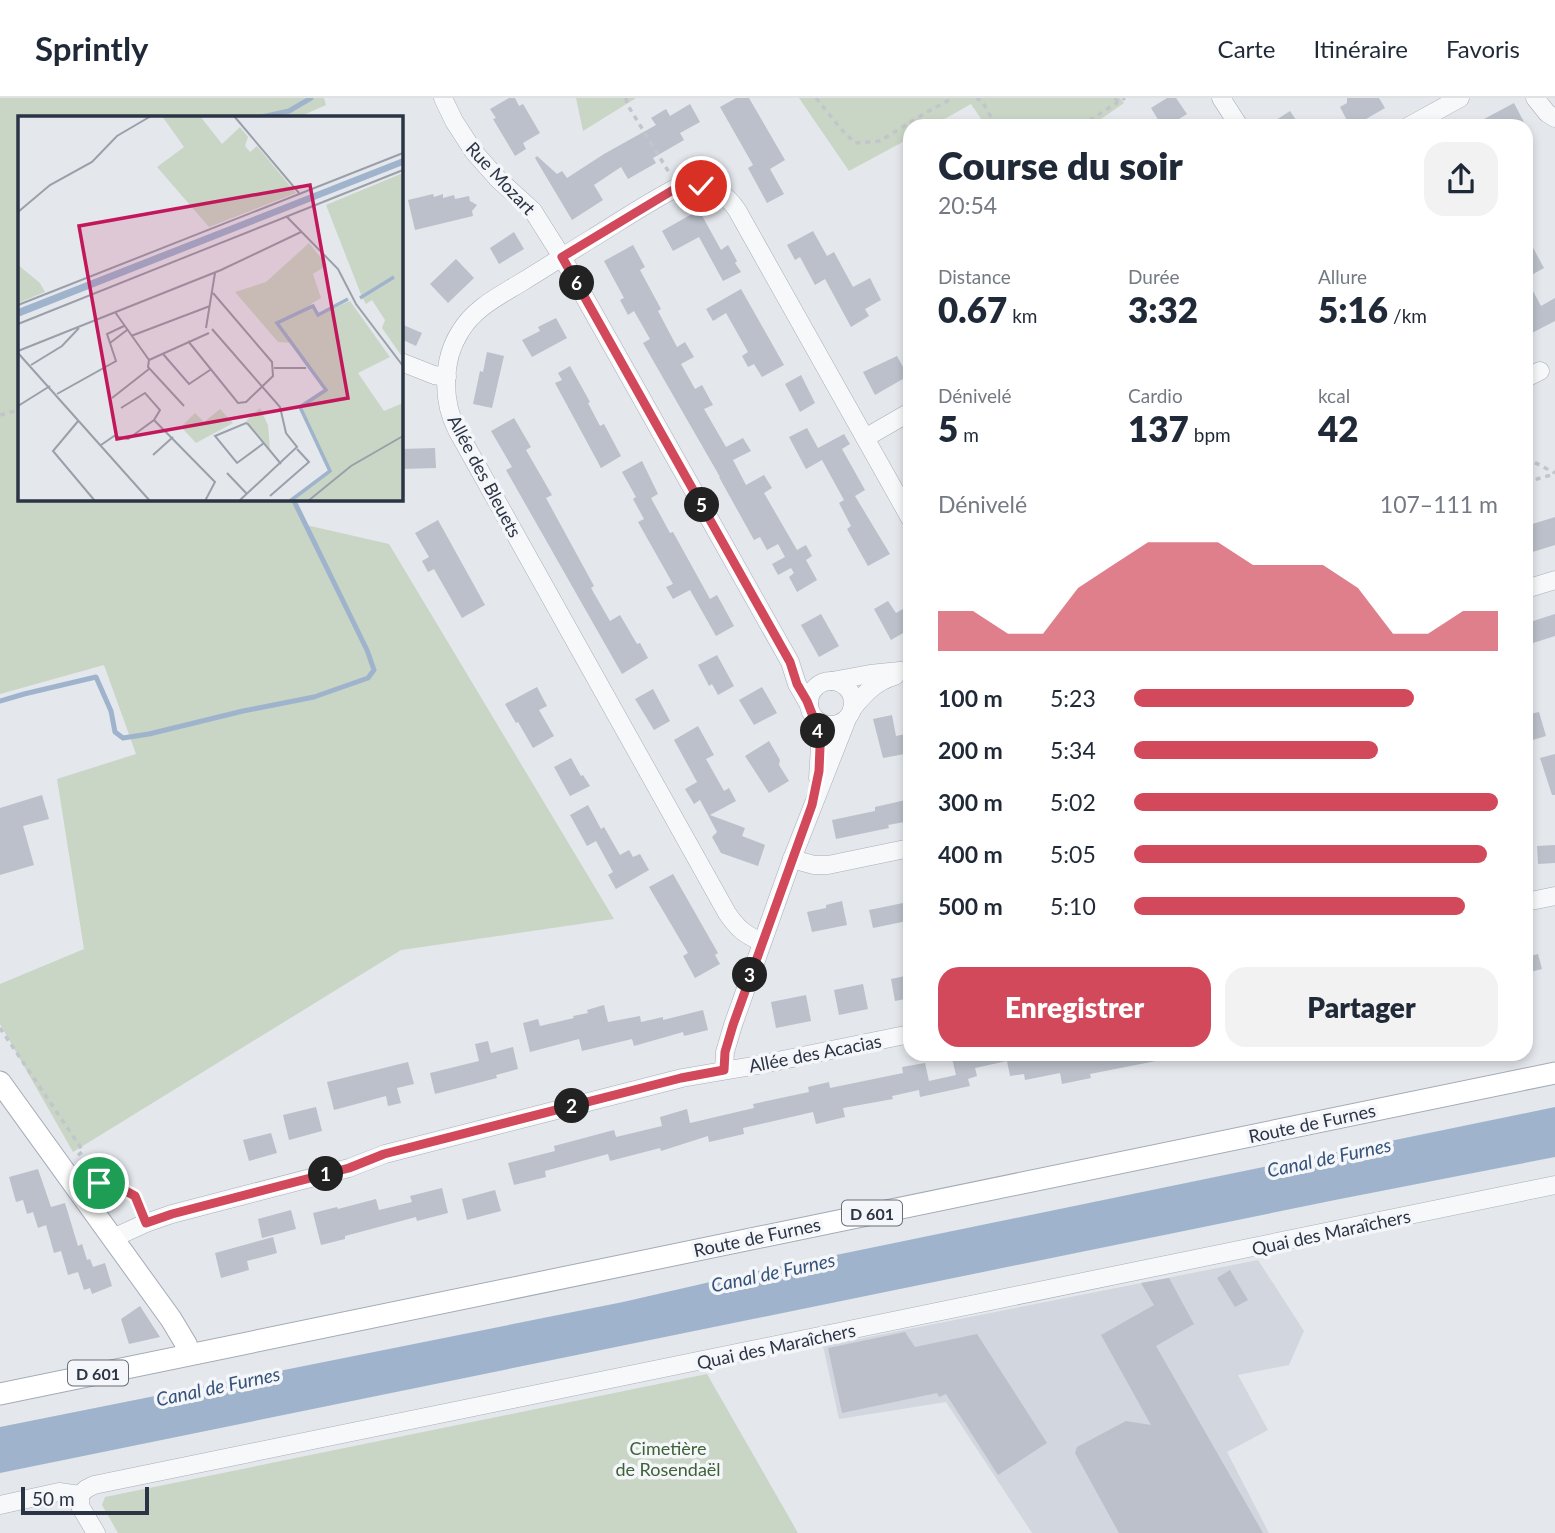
<!DOCTYPE html>
<html lang="fr">
<meta charset="utf-8">
<style>
body{margin:0;font-family:Lato,sans-serif;background:#f2f2f3;color:#1f2937;height:100vh;display:flex;flex-direction:column;font-size:26px;white-space:nowrap}
*{box-sizing:border-box;margin:0}
p{font-size:23px;color:#747a83}
.icon{flex:none;width:38px;height:38px;fill:none;stroke:currentColor;stroke-width:2;stroke-linecap:round;stroke-linejoin:round}
.map{position:relative;flex:1;overflow:hidden}
.details{position:absolute;left:903px;top:21px;width:630px;height:942px;display:flex;flex-direction:column;background:#fff;border-radius:21px;box-shadow:0 4px 10px #0003}
.details>*{flex:none}
.scale{position:absolute;left:21px;bottom:18px;width:128px;box-sizing:border-box;padding-left:7px;border:4px solid #2b3445;border-top:0;font-size:19px;line-height:24px;white-space:nowrap;color:#2b3445;-webkit-text-stroke:5px #f4f6f9;paint-order:stroke}
.pin{position:absolute;display:grid;place-items:center;width:60px;height:60px;color:#fff;margin:-30px;border:4px solid #fff;border-radius:50%;box-shadow:0 2px 7px #0007}
.km{position:absolute;width:35px;height:35px;margin:-18px;border-radius:50%;background:#222;color:#fff;font-size:19px;line-height:35px;text-align:center}
.round{display:grid;place-items:center;flex:none;width:74px;height:74px;border-radius:21px;background:#f2f2f3}
.overview{display:flex;align-items:center;justify-content:space-between;height:119px;padding:0 35px}
h1{font-size:38px;font-weight:800;line-height:52px}
.stats{display:grid;grid-template-columns:repeat(3,1fr);gap:10px;height:119px;padding:7px 35px}
.stats div{display:grid;align-content:center}
.stats b{font-size:35px;font-weight:800}
.stats small{font-size:19px;font-weight:400}
.stats p{font-size:19px}
.chart{height:196px;padding:14px 35px}
.chart p{display:flex;justify-content:space-between}
.chart svg{width:100%;height:126px;margin-top:7px;fill:#d1495b;opacity:.7}
.button{display:flex;gap:14px;margin-top:auto;padding:14px 35px}
.button a{flex:1;height:80px;border-radius:21px;background:#d1495b;color:#fff;font-size:28px;font-weight:800;line-height:80px;text-align:center}
.button a+a{background:#f2f2f3;color:#1f2937}
ul{padding:0 35px;list-style:none;font-size:23px}
li{display:grid;grid-template-columns:112px 84px 1fr;align-items:center;height:52px}
li i{height:18px;border-radius:9px;background:#d1495b}
header{display:flex;align-items:center;gap:42px;box-sizing:border-box;height:98px;padding:0 35px;background:#fff;border-bottom:2px solid #e0e1e3}
header strong{font-size:33px}
nav{display:flex;gap:38px;margin-inline-start:auto;font-size:24px}
.map>svg:first-child{display:block}
</style>
<header>
<strong>Sprintly</strong>
<nav><a>Carte</a><a>Itinéraire</a><a>Favoris</a></nav>
</header>
<div class="map">
<svg width="1555" height="1435" viewBox="0 0 1555 1435">
<rect width="100%" height="100%" fill="#e4e7ec"/>
<!-- built -->
<polygon fill="#d2d6de" points="1258,1162 1304,1233 1289,1267 1238,1277 1268,1332 1227,1354 1269,1435 1032,1435 946,1304 839,1321 823,1248"/>
<!-- green -->
<g fill="#c9d6c5">
<polygon points="0,0 324,0 326,7 299,19 19,19 19,401 293,401 306,427 389,446 614,821 401,852 73,1054 0,926 0,886 84,851 57,681 136,656 104,567 0,596"/>
<polygon points="576,0 636,0 583,33"/>
<polygon points="799,0 1120,0 1124,5 1091,28 986,28 971,6 932,28 910,28 910,40 849,73"/>
<polygon points="707,1276 798,1435 118,1435 102,1407 105,1399"/>
</g>
<!-- water -->
<polygon fill="#9fb4cc" points="1555,1009 1555,1059 1335,1102 0,1375 0,1329 623,1204 758,1173"/>
<g fill="none" stroke-linecap="round" stroke-linejoin="round">
<!-- stream -->
<g stroke="#9fb4cc" stroke-width="5">
<polyline points="262,19 289,13 311,0"/>
<polyline points="0,603 24,596 96,579 111,613 115,634 123,640 149,636 243,613 314,599 368,580 374,572 367,552 293,401"/>
</g>
</g>
<!-- building -->
<g fill="#bbc0ca">
<polygon points="509,0 515,0 519,8 523,6 540,35 523,45 526,51 515,58 493,21 496,20 490,11"/>
<polygon points="736,0 749,0 785,62 770,71 784,96 767,105 748,70 753,67 720,9"/>
<polygon points="1167,0 1176,0 1187,16 1168,28 1162,28 1151,10"/>
<polygon points="1347,0 1379,0 1385,10 1354,28 1350,28 1340,9 1347,5"/>
<polygon points="1514,5 1526,28 1471,28"/>
<polygon points="690,6 700,24 680,35 684,42 653,60 656,65 628,81 621,69 594,87 603,102 572,122 535,60 537,58 557,76 562,73 567,80 604,56 656,27 651,20 666,11 670,18"/>
<polygon points="1290,13 1300,28 1267,28"/>
<polygon points="433,96 434,99 443,96 443,100 454,97 455,101 469,98 470,103 477,107 472,113 473,118 415,132 408,102"/>
<polygon points="699,112 721,152 728,147 737,163 735,165 741,174 723,183 699,139 673,153 662,133"/>
<polygon points="813,133 827,158 834,154 853,189 870,180 881,202 865,211 869,218 851,229 825,181 815,187 800,159 795,162 787,147"/>
<polygon points="514,134 524,151 499,166 490,150"/>
<polygon points="1526,137 1544,170 1526,180 1541,208 1555,200 1555,223 1526,238"/>
<polygon points="633,147 645,169 640,172 661,211 658,213 677,249 685,244 694,259 681,266 695,291 702,287 713,307 704,311 726,349 743,340 751,353 733,362 746,387 764,377 772,390 764,395 797,452 806,447 812,458 806,462 817,482 797,494 789,479 794,475 791,470 778,477 772,466 785,459 778,446 767,452 760,439 754,442 719,379 720,379 643,245 650,241 634,213 628,217 620,202 624,200 604,163"/>
<polygon points="456,161 474,180 448,205 430,186"/>
<polygon points="741,191 784,267 762,279 754,266 748,269 742,258 748,254 726,215 713,223 706,211"/>
<polygon points="556,220 567,240 532,259 522,242 540,233 538,229"/>
<polygon points="401,226 422,235 416,248 401,241"/>
<polygon points="487,254 504,258 492,310 473,306 480,273 483,274"/>
<polygon points="897,258 908,278 875,297 863,274"/>
<polygon points="570,268 590,304 588,305 600,328 604,326 621,358 601,370 555,285 562,282 558,275"/>
<polygon points="801,277 815,305 800,314 785,286"/>
<polygon points="514,320 531,349 526,352 552,397 546,400 594,488 591,490 610,523 620,517 637,546 640,545 648,560 622,576 506,372 512,369 491,333"/>
<polygon points="807,330 818,350 844,336 850,346 842,351 865,392 855,398 890,456 868,468 847,431 851,428 839,405 844,402 822,362 806,371 789,339"/>
<polygon points="435,350 436,370 401,371 401,351"/>
<polygon points="642,363 658,396 651,400 670,435 673,434 710,501 717,497 734,528 716,538 690,492 673,501 666,489 673,486 638,424 644,421 633,401 636,399 622,374"/>
<polygon points="1555,419 1555,447 1526,456 1526,428"/>
<polygon points="438,422 485,507 462,520 434,471 428,474 422,463 429,459 415,435"/>
<polygon points="888,503 896,515 910,507 910,531 891,542 874,511"/>
<polygon points="821,516 839,548 819,559 801,527"/>
<polygon points="1555,516 1555,538 1533,545 1527,525"/>
<polygon points="717,557 734,588 718,597 712,586 709,588 698,567"/>
<polygon points="537,589 547,608 539,612 554,638 533,650 518,624 516,625 505,606"/>
<polygon points="762,589 777,615 754,627 739,602"/>
<polygon points="653,591 670,623 654,632 635,601"/>
<polygon points="1539,614 1546,638 1526,644 1526,617"/>
<polygon points="892,617 896,638 910,635 910,655 883,660 873,621"/>
<polygon points="698,628 714,657 706,661 724,693 729,690 736,703 710,717 745,730 742,738 765,747 758,768 721,755 712,739 717,734 700,702 694,706 685,691 697,684 674,642"/>
<polygon points="769,643 780,662 779,667 789,683 769,695 745,658"/>
<polygon points="1555,656 1555,697 1552,697 1540,660"/>
<polygon points="571,660 581,678 583,677 590,688 570,698 554,669"/>
<polygon points="42,697 49,721 23,728 34,767 0,777 0,710"/>
<polygon points="910,701 910,723 888,727 889,730 836,741 832,722 875,713 875,709"/>
<polygon points="588,707 601,731 604,729 620,757 629,752 633,759 640,756 649,772 616,791 608,777 613,774 596,743 587,748 570,717"/>
<polygon points="1555,747 1555,765 1538,766 1537,748"/>
<polygon points="673,776 718,855 715,857 720,866 695,880 683,858 688,855 649,789"/>
<polygon points="842,803 847,827 812,834 807,814 826,810 826,807"/>
<polygon points="903,805 907,823 873,830 869,812"/>
<polygon points="1538,856 1542,871 1526,875 1526,859"/>
<polygon points="910,877 910,900 895,903 891,881"/>
<polygon points="863,886 868,911 839,917 834,892"/>
<polygon points="806,897 811,923 776,930 771,904"/>
<polygon points="604,907 608,924 640,918 641,924 663,919 663,922 703,912 708,932 684,938 683,934 634,948 632,941 582,953 579,941 530,954 523,925 538,921 540,928 574,920 573,918 588,915 587,912"/>
<polygon points="488,943 491,955 513,949 518,971 496,977 497,980 435,996 430,975 479,963 475,946"/>
<polygon points="951,956 1161,956 1161,962 1090,976 1091,980 1062,986 1060,975 1025,982 1024,976 1010,978 1007,963 975,970 977,978 968,981 970,988 920,999 919,992 892,998 893,1001 843,1010 845,1019 816,1026 813,1014 743,1030 744,1036 709,1044 708,1038 661,1053 660,1050 610,1063 608,1056 545,1073 546,1079 514,1087 508,1065 555,1053 554,1048 614,1032 616,1039 662,1028 660,1019 687,1011 690,1025 754,1010 753,1006 809,994 808,989 829,984 830,990 903,975 902,969 925,965 929,983 956,977"/>
<polygon points="408,964 414,986 397,990 401,1005 388,1008 386,998 334,1012 327,984"/>
<polygon points="316,1009 322,1033 289,1042 283,1017"/>
<polygon points="271,1035 277,1055 249,1063 243,1042"/>
<polygon points="38,1071 51,1109 65,1105 78,1148 82,1146 87,1162 90,1161 93,1169 105,1165 112,1188 92,1196 90,1190 84,1192 78,1174 68,1177 61,1153 54,1155 46,1127 38,1130 33,1114 27,1116 23,1102 16,1104 9,1079"/>
<polygon points="442,1090 448,1115 417,1123 416,1119 345,1138 345,1141 321,1147 313,1115 337,1109 338,1111 376,1101 379,1112 412,1104 410,1098"/>
<polygon points="495,1092 501,1113 467,1122 462,1101"/>
<polygon points="291,1112 296,1131 262,1140 258,1121"/>
<polygon points="273,1139 277,1155 247,1163 249,1172 221,1180 215,1155"/>
<polygon points="1230,1172 1248,1202 1235,1209 1217,1180"/>
<polygon points="1169,1180 1194,1226 1156,1248 1263,1435 1119,1435 1075,1355 1077,1349 1126,1323 1151,1327 1101,1237 1154,1207 1141,1185"/>
<polygon points="140,1208 160,1239 129,1246 121,1221"/>
<polygon points="905,1234 915,1249 977,1236 1047,1345 998,1377 946,1296 939,1299 937,1295 842,1315 828,1250"/>
</g>
<g fill="none" stroke-linecap="round" stroke-linejoin="round">
<!-- minor casing -->
<g stroke="#a9aeb7" stroke-width="19">
<g id="minor">
<polyline points="443,0 454,23 474,54 498,81 533,113 562,159 790,564 797,586 809,607"/>
<polyline points="1221,0 1239,28"/>
<polyline points="1535,0 1547,15 1555,20"/>
<polyline points="1409,28 1460,0"/>
<polyline points="401,264 434,277 447,279"/>
<polyline points="1526,280 1540,273"/>
<polyline points="865,340 910,314"/>
<polyline points="1526,491 1555,482"/>
<polyline points="832,583 870,576 910,572"/>
<circle cx="831" cy="605" r="22"/>
<path d="M852,611C865,595 875,584 895,578"/>
<polyline points="815,620 820,649 818,680"/>
<polyline points="792,761 814,767 828,767 910,750"/>
<polyline points="1526,804 1555,798"/>
<path d="M762,844C745,837 737,830 727,815L457,332C442,303 442,262 460,234C474,210 499,198 522,184C545,170 568,155 591,141C619,124 648,104 678,89C702,85 723,91 737,112L910,420"/>
<polyline points="724,972 725,954 733,927 792,761 847,621"/>
<polyline points="113,1140 146,1125 172,1116 349,1070 385,1056 682,980 758,967 910,936"/>
<polyline points="80,1397 86,1391 94,1387 1555,1087"/>
<polyline points="80,1397 80,1408 96,1435"/>
<polyline points="0,1407 59,1394 80,1397"/>
</g>
</g>
<!-- major casing -->
<g stroke="#a3abb8" stroke-width="23">
<g id="major">
<polyline points="0,984 171,1221 186,1246 190,1256"/>
<polyline points="0,1296 1555,975"/>
</g>
</g>
<!-- path -->
<g stroke="#c2c5cb" stroke-width="3.5" stroke-dasharray="5 5" stroke-linecap="butt">
<polyline points="626,0 627,6 670,76"/>
<polyline points="816,0 841,31 855,45 880,43 927,14 953,0"/>
<polyline points="976,0 982,3 996,28"/>
<polyline points="1115,0 1118,4 1125,0"/>
<polyline points="1081,28 1118,4"/>
<polyline points="0,317 19,312"/>
<polyline points="1526,360 1555,375"/>
<polyline points="1526,384 1555,376"/>
<polyline points="0,930 83,1053 77,1058"/>
<path d="M96,1084C116,1090 133,1088 141,1110"/>
</g>
<!-- minor -->
<use href="#minor" stroke="#f7f8fa" stroke-width="18"/>
<!-- major -->
<use href="#major" stroke="#fff" stroke-width="21"/>
</g>
<g fill="none" stroke-linecap="round" stroke-linejoin="round">
<!-- route casing -->
<g stroke="#fff" stroke-width="14">
<polyline id="route" points="99,1085 124,1092 135,1098 146,1125 172,1116 349,1070 384,1056 681,980 724,972 725,954 733,927 812,707 819,673 820,649 818,631 807,603 797,586 790,564 562,159 673,92 686,88 701,88"/>
</g>
<!-- route -->
<use href="#route" stroke="#d1495b" stroke-width="9"/>
</g>
<g text-anchor="middle" dominant-baseline="central" stroke-width="7" stroke-linejoin="round" paint-order="stroke">
<!-- shield labels -->
<g fill="#f4f6f9" stroke="#676e7b" stroke-width="2">
<rect x="842" y="1102.5" width="60" height="25" rx="5"/>
<rect x="68" y="1262.5" width="60" height="25" rx="5"/>
</g>
<g font-size="16" font-weight="bold" fill="#2b3445">
<text x="872" y="1115">D 601</text>
<text x="98" y="1275">D 601</text>
</g>
<!-- street labels -->
<g font-size="18" fill="#2b3445" stroke="#f4f6f9">
<text transform="translate(501 80) rotate(47)">Rue Mozart</text>
<text transform="translate(485 378) rotate(62)">Allée des Bleuets</text>
<text transform="translate(815 955) rotate(-11)">Allée des Acacias</text>
<text transform="translate(1312 1025) rotate(-12)">Route de Furnes</text>
<text transform="translate(1331 1134) rotate(-12)">Quai des Maraîchers</text>
<text transform="translate(757 1139) rotate(-12)">Route de Furnes</text>
<text transform="translate(776 1248) rotate(-12)">Quai des Maraîchers</text>
</g>
<!-- park labels -->
<g font-size="18" fill="#3f6138" stroke="#f4f6f9">
<text x="668" y="1350">Cimetière<tspan x="668" dy="21">de Rosendaël</tspan></text>
</g>
<!-- water labels -->
<g font-size="19" font-style="italic" fill="#34527a" stroke="#f4f6f9">
<text transform="translate(1329 1059) rotate(-12)">Canal de Furnes</text>
<text transform="translate(773 1174) rotate(-12)">Canal de Furnes</text>
<text transform="translate(218 1288) rotate(-12)">Canal de Furnes</text>
</g>
</g>
<!-- overview -->
<g transform="translate(18 18)">
<rect width="385" height="385" fill="#e4e7ec"/>
<path d="M144,0H182L204,28L222,11L230,21L227,30L232,36L239,30L278,77L191,111L139,51L166,31ZM385,57L384,85L385,242L364,212L367,204L354,184L348,188L344,181L308,89ZM291,127L309,149L295,158L303,182L293,188L299,200L332,185L372,241L340,257L366,295L385,287V385H270L312,354L281,290L307,272L273,227L260,226L217,176L248,166ZM0,149L22,167L27,176L0,187ZM242,292L250,309L252,334L228,305ZM202,293L215,307L178,327L163,311L177,297L186,306Z" fill="#c9d6c5"/>
<path d="M385,42V49L0,201V193Z" fill="#9fb4cc"/>
<path fill="none" stroke="#9fb4cc" stroke-width="3.5" d="M342,182L376,161M272,385L312,355L282,291L308,274L259,207L295,190L300,199L330,183"/>
<path fill="none" stroke="#9a9fa9" stroke-width="2" d="M216,0L281,77M0,96L32,69L74,46L99,20L133,0M269,101L320,153L338,188L385,250M0,189L385,37M97,196L131,244L130,251L166,290M0,208L385,54M188,212L197,157M194,213L262,291L268,317L279,331L221,385M113,220L192,190M170,225L220,287L228,286L255,260L254,246L195,177M92,227L109,214M0,235L203,154L283,116M0,237L132,385M145,238L171,268L192,254M131,244L191,217M13,249L44,230L61,212M256,252H288M39,278L98,245L89,218L106,210M94,282L131,253M0,290L32,270M61,304L35,335L77,385M136,304L197,366L187,385M246,327L219,347L197,320L228,307L230,308L263,348M83,329L96,320L110,323L136,304L142,294L127,277L103,292M135,339L155,321M209,357L229,378M252,380L291,346L279,333M290,385L333,350L385,320"/>
<path fill="#c2185b" fill-opacity="0.15" stroke="#c2185b" stroke-width="3.5" d="M292,69L330,282L99,323L61,110Z"/>
<rect width="385" height="385" fill="none" stroke="#2b3445" stroke-width="3.5"/>
</g>
</svg>
<div class="scale">50 m</div>
<div class="pin" style="left:99px;top:1085px;background:#1e9e55"><svg class="icon" aria-label="arrive" viewBox="0 0 24 24"><path d="M6 21V4h12l-3 4 3 4H6"/></svg></div>
<div class="pin" style="left:701px;top:88px;background:#d93025"><svg class="icon" aria-label="check" viewBox="0 0 24 24"><path d="M5 12l5 5 9-10"/></svg></div>
<b class="km" style="left:326px;top:1076px">1</b>
<b class="km" style="left:572px;top:1008px">2</b>
<b class="km" style="left:750px;top:877px">3</b>
<b class="km" style="left:818px;top:633px">4</b>
<b class="km" style="left:702px;top:407px">5</b>
<b class="km" style="left:577px;top:185px">6</b>
<section class="details">
<div class="overview"><div><h1>Course du soir</h1><p>20:54</p></div><a class="round"><svg class="icon" aria-label="share" viewBox="0 0 24 24"><path d="M12 15V3M7 8l5-5 5 5M5 13v7h14v-7"/></svg></a></div>
<div class="stats">
<div><p>Distance</p><b>0.67<small> km</small></b></div>
<div><p>Durée</p><b>3:32</b></div>
<div><p>Allure</p><b>5:16<small> /km</small></b></div>
</div>
<div class="stats">
<div><p>Dénivelé</p><b>5<small> m</small></b></div>
<div><p>Cardio</p><b>137<small> bpm</small></b></div>
<div><p>kcal</p><b>42</b></div>
</div>
<div class="chart"><p><span>Dénivelé</span>107–111 m</p>
<svg viewBox="0 0 160 44" preserveAspectRatio="none"><path d="M0 44V30L10 30L20 38L30 38L40 22L50 14L60 6L70 6L80 6L90 14L100 14L110 14L120 22L130 38L140 38L150 30L160 30V44z"/></svg>
</div>
<ul>
<li><b>100 m</b>5:23<i style="width:77%"></i></li>
<li><b>200 m</b>5:34<i style="width:67%"></i></li>
<li><b>300 m</b>5:02<i style="width:100%"></i></li>
<li><b>400 m</b>5:05<i style="width:97%"></i></li>
<li><b>500 m</b>5:10<i style="width:91%"></i></li>
</ul>
<div class="button"><a>Enregistrer</a><a>Partager</a></div>
</section>
</div>
